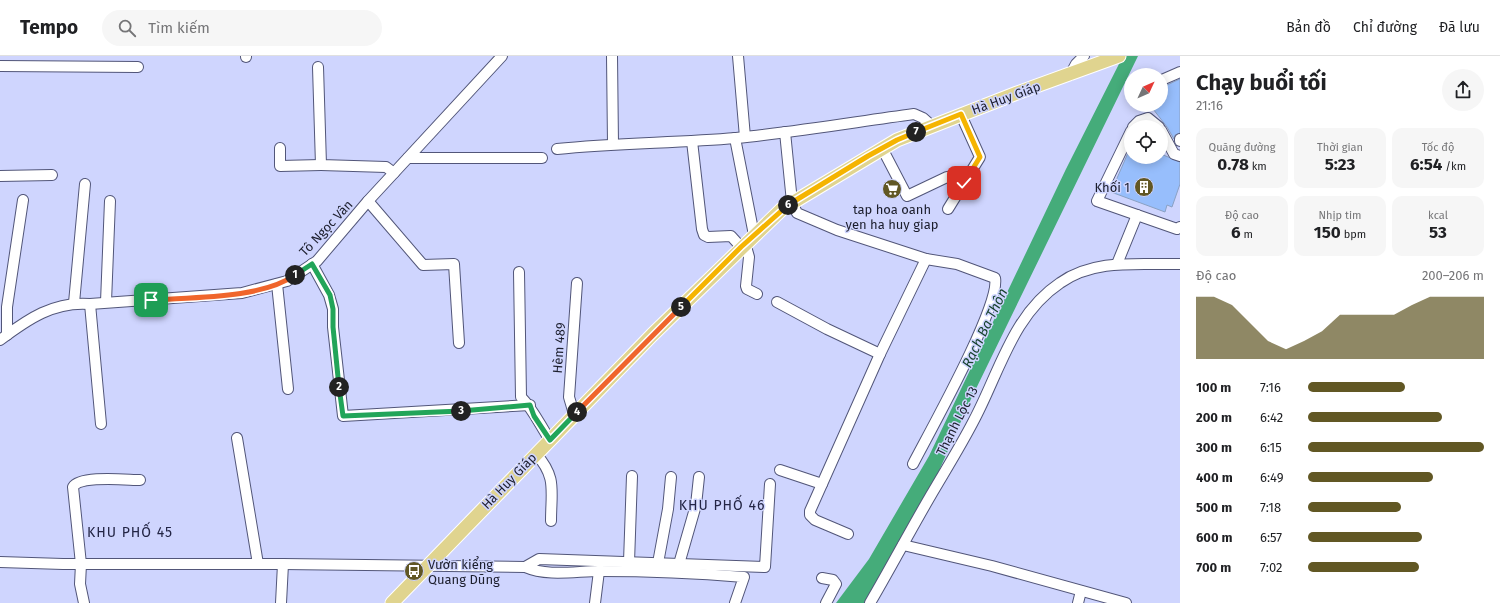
<!DOCTYPE html>
<html lang="vi">
<meta charset="utf-8">
<style>
body{margin:0;font-family:"Fira Sans",sans-serif;background:#f6f6f6;color:#202124;height:100vh;display:flex;flex-direction:column;font-size:15px;white-space:nowrap}
*{box-sizing:border-box;margin:0}
p{font-size:13px;color:#757577}
.icon{flex:none;width:22px;height:22px;fill:none;stroke:currentColor;stroke-width:2;stroke-linecap:round;stroke-linejoin:round}
.map{position:relative;flex:1;overflow:hidden}
.details{display:flex;flex-direction:column;background:#fff;width:320px}
.details>*{flex:none}
.needle{width:26px;rotate:46deg}
.controls{position:absolute;left:1124px;top:12px;display:grid;gap:8px}
.controls a{display:grid;place-items:center;width:44px;height:44px;border-radius:50%;background:#fff;box-shadow:0 2px 10px #0003;font-size:20px}
.pin{position:absolute;display:grid;place-items:center;width:34px;height:34px;color:#fff;margin:-17px;border-radius:8px;box-shadow:0 2px 6px #0006}
.km{position:absolute;width:20px;height:20px;margin:-10px;border-radius:50%;background:#222;color:#fff;font-size:11px;line-height:20px;text-align:center}
.round{display:grid;place-items:center;flex:none;width:42px;height:42px;border-radius:21px;background:#f6f6f6}
.overview{display:flex;align-items:center;justify-content:space-between;height:68px;padding:0 16px}
h1{font-size:22px;font-weight:700;line-height:30px}
.stats{display:grid;grid-template-columns:repeat(3,1fr);gap:6px;height:68px;padding:4px 16px}
.stats div{display:grid;align-content:center;border-radius:10px;background:#f6f6f6;text-align:center}
.stats b{font-size:17px;font-weight:700}
.stats small{font-size:11px;font-weight:400}
.stats p{font-size:11px}
.chart{height:112px;padding:8px 16px}
.chart p{display:flex;justify-content:space-between}
.chart svg{width:100%;height:72px;margin-top:4px;fill:#615724;opacity:.7}
ul{padding:0 16px;list-style:none;font-size:13px}
li{display:grid;grid-template-columns:64px 48px 1fr;align-items:center;height:30px}
li i{height:10px;border-radius:5px;background:#615724}
header{display:flex;align-items:center;gap:24px;box-sizing:border-box;height:56px;padding:0 20px;background:#fff;border-bottom:1px solid #e0e0e0}
header strong{font-size:19px}
nav{display:flex;gap:22px;margin-inline-start:auto;font-size:14px}
.search{width:280px;height:36px;background:#f6f6f6;display:flex;align-items:center;gap:10px;box-sizing:border-box;padding:0 14px;border-radius:22px;color:#757577;font-size:15px}
main{display:flex;flex:1;min-height:0}
.map>svg:first-child{display:block}
</style>
<header>
<strong>Tempo</strong>
<div class="search"><svg class="icon" aria-label="search" viewBox="0 0 24 24"><circle cx="10" cy="10" r="6"/><path d="M15 15l6 6"/></svg>Tìm kiếm</div>
<nav><a>Bản đồ</a><a>Chỉ đường</a><a>Đã lưu</a></nav>
</header>
<main>
<div class="map">
<svg width="1180" height="547" viewBox="0 0 1180 547">
<rect width="100%" height="100%" fill="#cfd5fe"/>
<!-- water -->
<polygon fill="#45ac7a" points="1123,0 1138,0 971,343 938,417 868,547 836,547 869,503 929,400 1066,113"/>
<!-- building -->
<g fill="#97befc" stroke="#8aa1c3">
<polygon points="1180,23 1180,77 1175,79 1174,83 1167,71 1150,49 1161,49 1161,29 1167,29"/>
<polygon points="1131,90 1131,101 1161,101 1161,98 1180,106 1180,128 1172,151 1167,149 1165,156 1111,136"/>
</g>
<g fill="none" stroke-linecap="round" stroke-linejoin="round">
<!-- minor casing -->
<g stroke="#525679" stroke-width="12">
<g id="minor">
<polyline points="612,0 613,88"/>
<polyline points="738,0 745,81"/>
<polyline points="246,1 246,0"/>
<polyline points="0,10 138,11"/>
<polyline points="318,11 321,109 386,111 394,117"/>
<polyline points="1070,19 1076,8 1084,0"/>
<polyline points="1164,23 1180,16"/>
<polyline points="1133,71 1139,65 1148,62 1159,71"/>
<polyline points="1161,74 1174,98 1180,100"/>
<polyline points="1131,75 1097,145 1177,173 1180,171"/>
<path d="M785,76L792,146L797,157L837,174L926,203L957,208L995,222C1001,249 929,377 913,408"/>
<polyline points="735,82 754,179"/>
<polyline points="1180,83 1180,85"/>
<polyline points="692,85 702,173 704,179 708,181 731,180 741,191"/>
<polyline points="280,92 280,110 321,109"/>
<polyline points="882,92 907,140 947,121"/>
<path d="M557,93C617,87 676,87 736,82C796,76 855,66 914,58L923,62L932,70"/>
<polyline points="408,102 542,102"/>
<polyline points="0,120 52,119"/>
<polyline points="368,145 423,209 454,208 459,287"/>
<polyline points="948,153 980,101 961,59"/>
<polyline points="745,187 749,201 746,230 747,233 757,238"/>
<polyline points="312,208 329,239 333,253 333,271 343,360 530,349"/>
<polyline points="1117,208 1137,159"/>
<path d="M519,216L521,341C533,353 540,369 550,384"/>
<polyline points="277,228 288,333"/>
<polyline points="106,246 110,145"/>
<polyline points="777,246 827,273 880,298"/>
<polyline points="74,247 85,128"/>
<polyline points="90,248 101,368"/>
<polyline points="7,279 7,251 23,144"/>
<path d="M0,284C28,263 54,245 90,248L242,237L287,225L317,205L368,145L502,0"/>
<polyline points="574,358 569,341 577,227"/>
<polyline points="237,382 258,508"/>
<path d="M536,398C557,421 551,435 551,465"/>
<polyline points="780,414 822,428"/>
<polyline points="848,478 815,464 810,459 810,455 880,298 926,203"/>
<polyline points="903,489 992,510 1126,547"/>
<path d="M0,506L63,508H283L525,511C548,521 576,515 600,515C649,515 696,517 744,521L735,547"/>
<polyline points="629,506 632,420"/>
<polyline points="658,507 668,453 671,421"/>
<polyline points="679,508 696,449 699,421"/>
<polyline points="525,511 539,503 765,511 770,428"/>
<polyline points="822,522 833,524 836,528 826,547"/>
<path d="M84,547L80,528L81,508L73,431C80,419 127,424 140,424"/>
<polyline points="281,547 283,508"/>
<polyline points="595,547 599,515"/>
<path d="M870,547C891,511 910,475 931,439C945,415 960,391 973,366C999,318 1012,259 1060,227C1095,202 1140,209 1180,208"/>
<polyline points="1078,547 1081,535"/>
</g>
</g>
<!-- major casing -->
<g stroke="#fff" stroke-width="15">
<polyline id="major" points="392,547 652,279 782,153 897,84 1017,37 1119,0"/>
</g>
<!-- minor -->
<use href="#minor" stroke="#fff" stroke-width="10"/>
<!-- major -->
<use href="#major" stroke="#e0d48f" stroke-width="13"/>
</g>
<g fill="none" stroke-linecap="round" stroke-linejoin="round">
<!-- split-1 casing -->
<g stroke="#fff" stroke-width="8">
<path id="split-1" d="M151,244C193,241 261,243 295,219"/>
</g>
<!-- split-2 casing -->
<g stroke="#fff" stroke-width="8">
<polyline id="split-2" points="295,219 312,208 330,239 333,253 333,271 339,331"/>
</g>
<!-- split-3 casing -->
<g stroke="#fff" stroke-width="8">
<polyline id="split-3" points="339,331 343,360 461,355"/>
</g>
<!-- split-4 casing -->
<g stroke="#fff" stroke-width="8">
<polyline id="split-4" points="461,355 530,349 534,360 550,384 577,356"/>
</g>
<!-- split-5 casing -->
<g stroke="#fff" stroke-width="8">
<polyline id="split-5" points="577,356 681,251"/>
</g>
<!-- split-6 casing -->
<g stroke="#fff" stroke-width="8">
<polyline id="split-6" points="681,251 741,191 788,149"/>
</g>
<!-- split-7 casing -->
<g stroke="#fff" stroke-width="8">
<polyline id="split-7" points="788,149 868,100 897,84 916,76"/>
</g>
<!-- split-8 casing -->
<g stroke="#fff" stroke-width="8">
<polyline id="split-8" points="916,76 961,58 980,101 964,127"/>
</g>
<!-- split-1 -->
<use href="#split-1" stroke="#f0652b" stroke-width="5"/>
<!-- split-2 -->
<use href="#split-2" stroke="#22a559" stroke-width="5"/>
<!-- split-3 -->
<use href="#split-3" stroke="#22a559" stroke-width="5"/>
<!-- split-4 -->
<use href="#split-4" stroke="#22a559" stroke-width="5"/>
<!-- split-5 -->
<use href="#split-5" stroke="#f0652b" stroke-width="5"/>
<!-- split-6 -->
<use href="#split-6" stroke="#f5b400" stroke-width="5"/>
<!-- split-7 -->
<use href="#split-7" stroke="#f5b400" stroke-width="5"/>
<!-- split-8 -->
<use href="#split-8" stroke="#f5b400" stroke-width="5"/>
</g>
<!-- icons -->
<defs>
<g id="building-disc" transform="scale(1)"><circle r="9.5" fill="#615724" stroke="#cfd5fe"/><path d="M-4-6H4V6H1V3H-1V6H-4ZM-2.5-4.3h1.7v1.8h-1.7ZM.8-4.3h1.7v1.8H.8ZM-2.5-1h1.7V.8h-1.7ZM.8-1h1.7V.8H.8Z" fill="#fff"/></g>
<g id="supermarket-disc" transform="scale(1)"><circle r="9.5" fill="#615724" stroke="#cfd5fe"/><path d="M-6-5.5h2.5l.6 2H6L4.5 2H-2.5L-4.4-4H-6ZM-1.5 3.2a1.3 1.3 0 1 0 .1 0ZM3 3.2a1.3 1.3 0 1 0 .1 0Z" fill="#fff"/></g>
<g id="bus-disc" transform="scale(1)"><circle r="9.5" fill="#615724" stroke="#cfd5fe"/><path d="M-5-6H5V4H4V6H2V4H-2V6H-4V4H-5ZM-3.5-4V0h7V-4ZM-3.5 1.2v1.5H-2V1.2ZM2 1.2v1.5H3.5V1.2Z" fill="#fff"/></g>
</defs>
<g fill-rule="evenodd">
<use href="#building-disc" x="1144" y="131"/>
<use href="#supermarket-disc" x="892" y="133"/>
<use href="#bus-disc" x="414" y="515"/>
</g>
<g text-anchor="middle" dominant-baseline="central" stroke-width="3" stroke-linejoin="round" paint-order="stroke">
<!-- street labels -->
<g font-size="13" fill="#1c1e2d" stroke="#cfd5fe">
<text transform="translate(1006 42) rotate(-20)">Hà Huy Giáp</text>
<text transform="translate(326 172) rotate(-47)">Tô Ngọc Vân</text>
<text transform="translate(559 292) rotate(-86)">Hèm 489</text>
<text transform="translate(957 365) rotate(-63)">Thạnh Lộc 13</text>
<text transform="translate(509 425) rotate(-46)">Hà Huy Giáp</text>
</g>
<!-- poi labels -->
<g font-size="13" fill="#1c1e2d" stroke="#cfd5fe" text-anchor="end">
<text x="1130" y="131">Khối 1</text>
<text x="892" y="153" text-anchor="middle">tap hoa oanh<tspan x="892" dy="15">yen ha huy giap</tspan></text>
<text x="428" y="508" text-anchor="start">Vườn kiểng<tspan x="428" dy="15">Quang Dũng</tspan></text>
</g>
<!-- water labels -->
<g font-size="14" font-style="italic" fill="#17422d" stroke="#cfd5fe">
<text transform="translate(985 272) rotate(-64)">Rạch Ba Thôn</text>
</g>
<!-- neighbourhood labels -->
<g font-size="14" letter-spacing="1" fill="#232545" stroke="#cfd5fe">
<text x="722" y="449">KHU PHỐ 46</text>
<text x="130" y="476">KHU PHỐ 45</text>
</g>
</g>
</svg>
<div class="controls">
<a><svg class="needle" viewBox="-14 -14 28 28"><path d="M0-13l5 13h-10z" fill="#e53935"/><path d="M0 13l5-13h-10z" fill="#757577"/></svg></a>
<a><svg class="icon" aria-label="locate" viewBox="0 0 24 24"><circle cx="12" cy="12" r="6"/><path d="M12 2v4M12 18v4M2 12h4M18 12h4"/></svg></a>
</div>
<div class="pin" style="left:151px;top:244px;background:#1e9e55"><svg class="icon" aria-label="arrive" viewBox="0 0 24 24"><path d="M6 21V4h12l-3 4 3 4H6"/></svg></div>
<div class="pin" style="left:964px;top:127px;background:#d93025"><svg class="icon" aria-label="check" viewBox="0 0 24 24"><path d="M5 12l5 5 9-10"/></svg></div>
<b class="km" style="left:295px;top:219px">1</b>
<b class="km" style="left:339px;top:331px">2</b>
<b class="km" style="left:461px;top:355px">3</b>
<b class="km" style="left:577px;top:356px">4</b>
<b class="km" style="left:681px;top:251px">5</b>
<b class="km" style="left:788px;top:149px">6</b>
<b class="km" style="left:916px;top:76px">7</b>
</div>
<section class="details">
<div class="overview"><div><h1>Chạy buổi tối</h1><p>21:16</p></div><a class="round"><svg class="icon" aria-label="share" viewBox="0 0 24 24"><path d="M12 15V3M7 8l5-5 5 5M5 13v7h14v-7"/></svg></a></div>
<div class="stats">
<div><p>Quãng đường</p><b>0.78<small> km</small></b></div>
<div><p>Thời gian</p><b>5:23</b></div>
<div><p>Tốc độ</p><b>6:54<small> /km</small></b></div>
</div>
<div class="stats">
<div><p>Độ cao</p><b>6<small> m</small></b></div>
<div><p>Nhịp tim</p><b>150<small> bpm</small></b></div>
<div><p>kcal</p><b>53</b></div>
</div>
<div class="chart"><p><span>Độ cao</span>200–206 m</p>
<svg viewBox="0 0 160 44" preserveAspectRatio="none"><path d="M0 44V6L10 6L20 11L30 22L40 33L50 38L60 33L70 27L80 17L90 17L100 17L110 17L120 11L130 6L140 6L150 6L160 6V44z"/></svg>
</div>
<ul>
<li><b>100 m</b>7:16<i style="width:55%"></i></li>
<li><b>200 m</b>6:42<i style="width:76%"></i></li>
<li><b>300 m</b>6:15<i style="width:100%"></i></li>
<li><b>400 m</b>6:49<i style="width:71%"></i></li>
<li><b>500 m</b>7:18<i style="width:53%"></i></li>
<li><b>600 m</b>6:57<i style="width:65%"></i></li>
<li><b>700 m</b>7:02<i style="width:63%"></i></li>
</ul>
</section>
</main>
